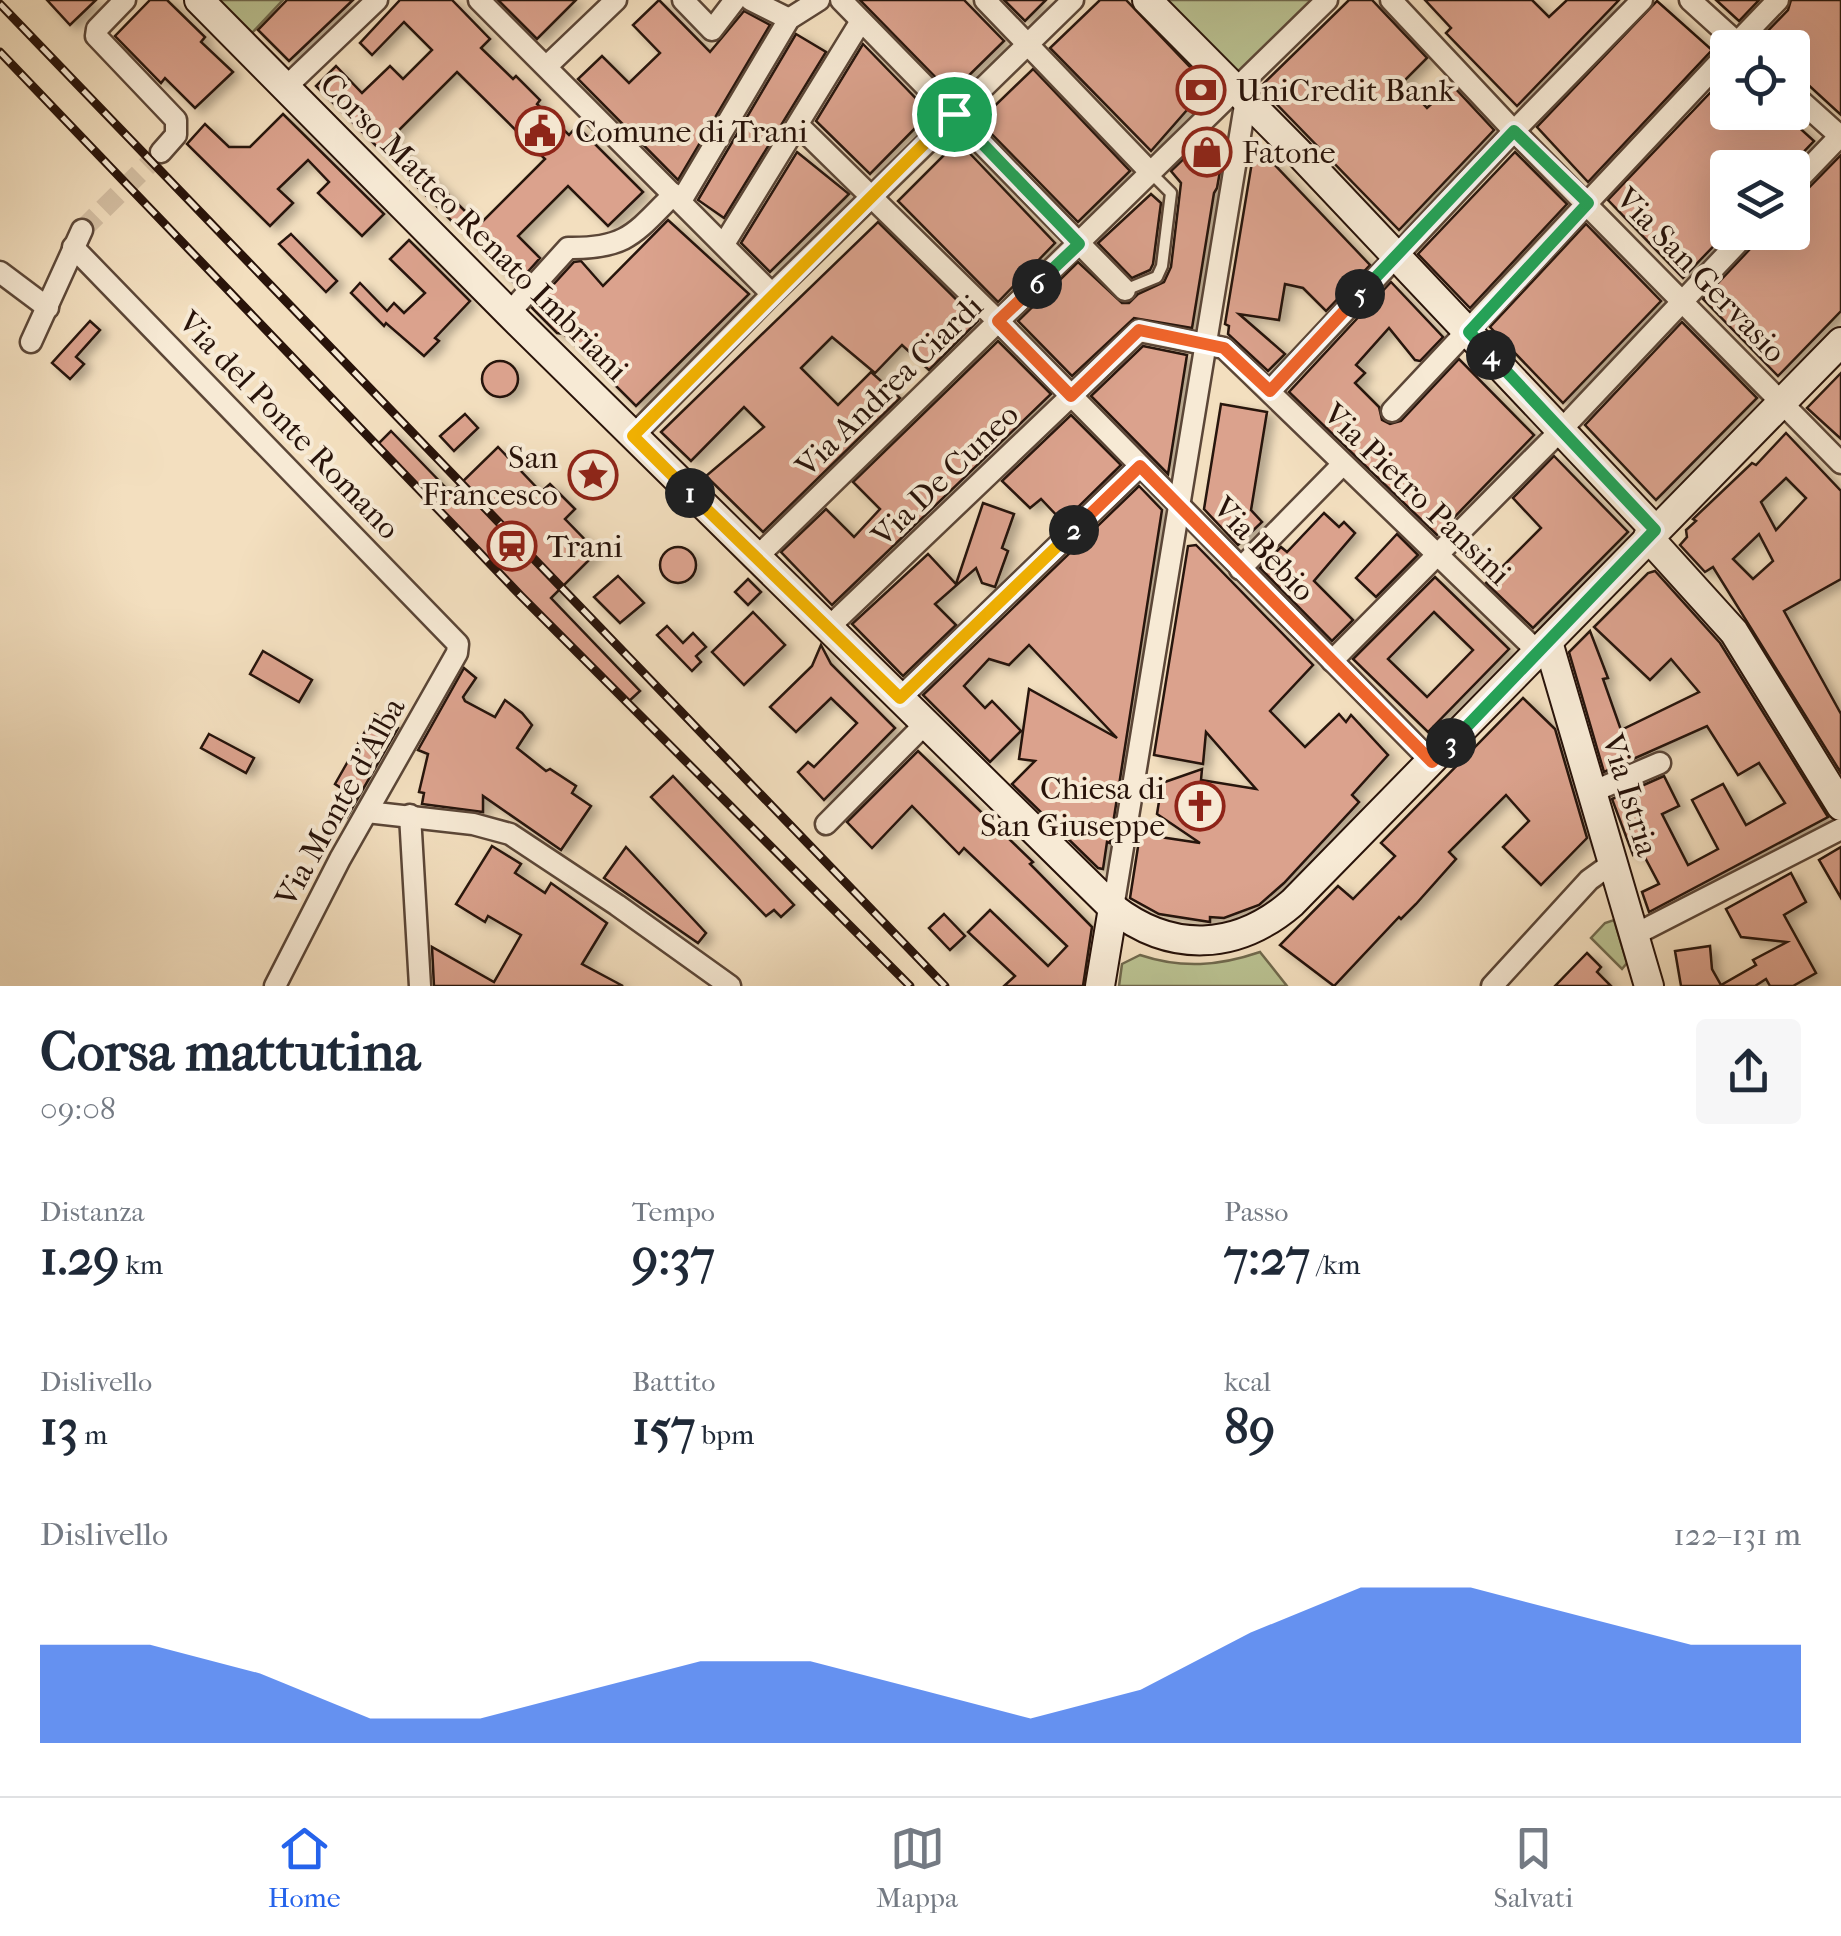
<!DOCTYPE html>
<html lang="it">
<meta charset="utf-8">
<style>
body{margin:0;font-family:"IM FELL French Canon",serif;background:#f6f6f7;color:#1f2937;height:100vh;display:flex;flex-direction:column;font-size:38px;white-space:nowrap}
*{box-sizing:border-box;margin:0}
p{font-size:32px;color:#747a83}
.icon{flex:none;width:55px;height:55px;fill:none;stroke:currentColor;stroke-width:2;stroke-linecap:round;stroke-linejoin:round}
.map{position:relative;height:986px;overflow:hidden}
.side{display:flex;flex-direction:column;background:#fff;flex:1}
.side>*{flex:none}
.fabs{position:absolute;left:1710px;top:30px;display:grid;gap:20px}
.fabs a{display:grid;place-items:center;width:100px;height:100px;border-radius:10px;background:#fff;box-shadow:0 10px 40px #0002;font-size:50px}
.pin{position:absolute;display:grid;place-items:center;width:85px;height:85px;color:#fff;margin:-42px;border:5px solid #fff;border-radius:50%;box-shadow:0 2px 10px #0007}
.km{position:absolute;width:50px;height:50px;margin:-25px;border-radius:50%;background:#222;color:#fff;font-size:28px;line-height:50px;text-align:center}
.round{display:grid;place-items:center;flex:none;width:105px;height:105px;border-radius:10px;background:#f6f6f7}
.summary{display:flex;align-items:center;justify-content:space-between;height:170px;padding:0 40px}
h1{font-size:55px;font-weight:700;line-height:75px}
.stats{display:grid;grid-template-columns:repeat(3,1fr);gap:15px;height:170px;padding:10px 40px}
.stats div{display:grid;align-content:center}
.stats b{font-size:50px;font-weight:700}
.stats small{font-size:28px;font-weight:400}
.stats p{font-size:28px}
.chart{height:280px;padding:20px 40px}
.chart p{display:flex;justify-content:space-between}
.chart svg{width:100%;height:180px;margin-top:10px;fill:#2563eb;opacity:.7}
.tab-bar{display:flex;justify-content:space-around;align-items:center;height:140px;border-top:2px solid #e0e1e3;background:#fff;font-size:28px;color:#747a83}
.tab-bar a{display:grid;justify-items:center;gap:5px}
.tab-bar .selected{color:#2563eb}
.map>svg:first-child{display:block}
</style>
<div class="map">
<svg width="1841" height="986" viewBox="0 0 1841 986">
<defs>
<filter id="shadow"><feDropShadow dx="7" dy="4.5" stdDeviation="5" flood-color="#0004"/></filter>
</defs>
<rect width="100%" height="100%" fill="#f3dfbf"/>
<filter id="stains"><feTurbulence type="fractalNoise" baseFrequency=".002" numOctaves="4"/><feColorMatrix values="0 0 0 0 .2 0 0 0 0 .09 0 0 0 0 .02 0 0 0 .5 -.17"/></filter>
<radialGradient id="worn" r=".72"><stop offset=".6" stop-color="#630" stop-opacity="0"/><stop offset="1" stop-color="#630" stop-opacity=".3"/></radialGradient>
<!-- green -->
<g fill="#bac292" stroke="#716a4e" stroke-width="2.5">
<polygon points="216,0 283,0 251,34"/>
<polygon points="1160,0 1316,0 1245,70 1235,73"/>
<polygon points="1614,920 1627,963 1622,969 1591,938 1605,923"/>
<path d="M1260,952L1287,986H1119L1122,964L1140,955C1182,969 1219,966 1260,952Z"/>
</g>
<!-- building -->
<g fill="#dba28d" stroke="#28130a" stroke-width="2.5" fill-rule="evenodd" filter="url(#shadow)">
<polygon points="47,0 96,0 70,25"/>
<polygon points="150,0 167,0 205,37 201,42 233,72 195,108 165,78 161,83 115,36"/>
<polygon points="287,0 353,0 289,61 258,30"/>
<path d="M400,0H452L490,39L481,48L513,79L516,76L540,100L537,104L569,135L577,126L643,192L608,226L568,186L518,236L540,258L516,285L316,86L336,66L362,93L390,66L403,79L432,50L404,22L372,55L360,43ZM457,72L545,159L479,225L391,138Z"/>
<polygon points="498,0 576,0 537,39"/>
<polygon points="659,0 710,52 744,11 770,25 678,180 578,79 602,56 629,83 660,53 633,25"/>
<polygon points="860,0 964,0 1004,41 951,93"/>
<polygon points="1004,0 1046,0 1025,21"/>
<polygon points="1100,0 1126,0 1208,86 1151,151 1050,48"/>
<polygon points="1349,0 1372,0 1427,58 1403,82 1427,108 1452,85 1494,130 1399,230 1260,87"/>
<polygon points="1425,0 1532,0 1549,17 1567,0 1619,0 1517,106 1446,33 1451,28"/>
<polygon points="1716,0 1759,0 1739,21"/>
<polygon points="1791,0 1841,0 1841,115 1792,70 1792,48 1768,48 1759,40 1788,10"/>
<polygon points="1657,1 1712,50 1588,182 1537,127"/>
<polygon points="796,34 826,52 724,218 698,200"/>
<polygon points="863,44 930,113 870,174 816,121"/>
<polygon points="1033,69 1130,171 1078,222 979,121"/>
<polygon points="1728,74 1728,112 1782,112 1814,141 1788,168 1728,168 1728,231 1683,278 1608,200"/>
<polygon points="283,114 384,214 362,236 318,193 329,182 308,160 278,189 293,203 270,226 187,144 205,124 229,147 250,147"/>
<polygon points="958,141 1055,243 998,302 898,201"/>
<polygon points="1200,143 1221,148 1223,154 1217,188 1214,193 1192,328 1134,318 1072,376 1018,321 1078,262 1122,303 1129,303 1138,294 1164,282 1171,267 1181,183 1171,171"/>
<polygon points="797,152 849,194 770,272 741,243"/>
<polygon points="1515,152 1567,204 1470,308 1418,254"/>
<polygon points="1841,155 1841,311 1778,376 1703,299 1766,232 1792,232 1792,205"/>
<polygon points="1253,156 1269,159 1370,265 1326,311 1303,288 1285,284 1279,320 1239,314 1285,354 1268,371 1228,334 1229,326 1225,324"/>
<polygon points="1151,194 1161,203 1153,264 1150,270 1132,278 1098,243"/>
<polygon points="668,220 749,294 636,406 564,334 557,333 532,308 574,262 581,261 603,286"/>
<polygon points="878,222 978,321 929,370 902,345 875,373 832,337 801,368 838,405 871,372 900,398 763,532 706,476 764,427 744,407 691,461 661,432"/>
<polygon points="1586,224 1661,301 1563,403 1490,327"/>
<polygon points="291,234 337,281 326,292 279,244"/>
<polygon points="409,240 470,301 435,338 439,341 424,356 386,323 384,326 351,293 360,283 387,311 394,303 404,313 425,293 390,259"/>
<polygon points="1391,282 1443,337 1420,361 1415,360 1389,328 1356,365 1365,373 1355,383 1379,407 1382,420 1390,424 1401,421 1459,359 1534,435 1437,535 1289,392"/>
<polygon points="90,321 100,330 76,357 84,364 70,379 52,363"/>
<polygon points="1682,322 1757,398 1656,500 1585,425"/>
<polygon points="998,341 1051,394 832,605 781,552 826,509 854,537 880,509 853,482"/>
<polygon points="1143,346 1187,355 1168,474 1091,396"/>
<circle cx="500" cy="379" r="18"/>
<polygon points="1841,373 1841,439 1807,408"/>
<polygon points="1221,404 1267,412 1251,510 1262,522 1238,545 1204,509"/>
<polygon points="465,414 478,428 454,451 440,436"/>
<polygon points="1071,415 1121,465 1063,522 1041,499 1030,508 1002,481"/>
<polygon points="391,431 451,493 498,447 541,492 550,484 575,509 565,519 597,552 551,598 640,691 627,703 378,444"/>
<path d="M1786,433L1841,491V579L1784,611L1841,714V773L1713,567L1705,572L1680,545L1687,537L1686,530L1696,521L1693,519L1752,463L1756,465ZM1786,478L1806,498L1776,530L1761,502ZM1759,534L1773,561L1753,579L1733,559Z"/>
<polygon points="1554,456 1628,532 1533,628 1486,583 1541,528 1513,498"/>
<polygon points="1139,486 1162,510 1110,843 1107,842 1103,869 1098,868 1012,784 1035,761 1019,759 1029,689 1117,738 1029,645 1009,665 989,659 964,686 985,708 992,701 1021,731 990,762 923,695"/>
<polygon points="983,503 1014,514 1002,548 1008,551 995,587 982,583 976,568 935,604 956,625 903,676 852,624 928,554 956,584"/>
<polygon points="1324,513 1339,527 1344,522 1355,533 1314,581 1353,620 1332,641 1260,568 1281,547 1287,552"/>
<polygon points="1397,534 1418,555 1376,597 1356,578"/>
<polygon points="1196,545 1313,665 1270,711 1305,747 1339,714 1346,722 1351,715 1388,755 1352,795 1359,802 1284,883 1259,905 1224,918 1210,917 1210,922 1159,914 1130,898 1140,834 1200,843 1157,814 1162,783 1202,769 1201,780 1256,789 1206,732 1203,764 1154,755 1188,546"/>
<circle cx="678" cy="565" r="18"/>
<polygon points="1655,571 1720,643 1828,817 1649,912 1642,892 1659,884 1641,850 1633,855 1612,799 1664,776 1679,806 1662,814 1688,865 1718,849 1692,800 1723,784 1746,825 1785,803 1759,763 1738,775 1707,726 1604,772 1569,652 1590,631 1608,678 1603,679 1621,730 1699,692 1671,659 1650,680 1594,627 1648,573"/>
<polygon points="618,576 644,603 620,623 594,597"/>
<path d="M1435,577L1509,649L1428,732L1353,659ZM1434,612L1473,650L1427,697L1388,659Z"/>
<polygon points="748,579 761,592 748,605 735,592"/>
<polygon points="753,612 785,645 744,685 712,652"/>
<polygon points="667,626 683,643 693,633 706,647 696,656 701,662 692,671 657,635"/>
<polygon points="821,645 831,664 895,728 824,800 798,772 808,762 814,767 857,723 831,698 796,732 770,707 812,666"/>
<polygon points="263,651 312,680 299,702 250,674"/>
<polygon points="464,668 476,678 463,697 465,701 495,717 505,700 522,713 532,725 517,748 546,771 550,769 576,786 572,793 591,806 561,850 483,796 483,812 422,804 424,793 419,792 428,754 418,750"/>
<polygon points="1523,698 1555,729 1587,838 1541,885 1503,847 1529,821 1506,795 1449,852 1456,859 1416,904 1401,919 1399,917 1334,986 1280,945 1338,886 1353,899 1395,856 1381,843"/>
<polygon points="375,714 398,728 347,817 333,809 344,790 335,784"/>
<polygon points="209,734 254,758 246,773 201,748"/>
<polygon points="918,751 1033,862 1030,864 1092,927 1083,986 1004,986 1015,976 968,932 990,910 1048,966 1067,946 964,848 959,854 912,806 872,848 847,822"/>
<polygon points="673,776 794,905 781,917 774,910 766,916 651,797"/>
<polygon points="492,846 521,864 515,873 545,893 551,883 607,923 582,964 623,986 434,986 432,947 494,982 521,935 488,916 485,922 456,904"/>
<polygon points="626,847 706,933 698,943 604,878"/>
<polygon points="1841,847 1841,898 1819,860"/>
<polygon points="1791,873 1806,902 1784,915 1816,973 1793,986 1770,986 1766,979 1755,986 1681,986 1675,951 1710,946 1712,969 1721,985 1756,965 1753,960 1787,942 1741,937 1726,909"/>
<polygon points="944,914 965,936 950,950 929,928"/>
<polygon points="1587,953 1601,967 1597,972 1611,986 1555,986"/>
</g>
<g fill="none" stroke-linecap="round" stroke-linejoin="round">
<!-- street-tunnel -->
<polyline stroke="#d5c0a4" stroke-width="20" stroke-dasharray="20 10" stroke-linecap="butt" points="82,230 161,152"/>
<!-- lane casing -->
<g stroke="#5b4637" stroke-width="15">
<polyline id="lane" points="1125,290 1157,277 1162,266 1171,193 1151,173"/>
</g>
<!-- street casing -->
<g stroke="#5b4637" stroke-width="25">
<g id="street">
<polyline points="125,0 97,29 96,36 176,120 176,135 161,152"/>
<polyline points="479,0 772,294"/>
<polyline points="683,0 712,30 735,0"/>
<polyline points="751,0 789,19"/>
<polyline points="841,0 1125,290"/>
<polyline points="985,0 1151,173"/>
<polyline points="1391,0 1514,131 1841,463"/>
<polyline points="1690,0 1743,48"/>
<polyline points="1732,48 1778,0"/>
<polyline points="547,66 616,0"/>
<polyline points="286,87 377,0"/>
<polyline points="1792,93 1841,137"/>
<polyline points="798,125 998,321 1432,762"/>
<polyline points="1792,186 1841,135"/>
<polyline points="681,201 789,19 819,0"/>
<polyline points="724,244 861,21"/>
<polyline points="73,247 458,644 457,653 340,859 275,986"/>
<polyline points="0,272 48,308"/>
<path d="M509,313L568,248C627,249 635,233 674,194"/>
<polyline points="31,342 82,230"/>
<polyline points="1270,391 1514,131 1642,0"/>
<polyline points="1392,411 1728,53"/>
<polyline points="633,436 772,294 1073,0"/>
<polyline points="756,558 1327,0"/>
<polyline points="1240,569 1343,464"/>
<polyline points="828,628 1139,331 1224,348 1538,652"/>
<polyline points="1332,661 1562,429 1748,232"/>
<polyline points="900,698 1140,466"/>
<polyline points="1592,792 1660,763"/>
<polyline points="367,812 473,824 510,834 617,905 730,986"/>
<polyline points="410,815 420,986"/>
<polyline points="826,824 926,723"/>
<polyline points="1113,908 1246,99"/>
<polyline points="1636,934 1841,829"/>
<polyline points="1492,986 1589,880 1614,862"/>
</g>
</g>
<!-- secondary casing -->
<g stroke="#28130a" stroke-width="32">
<g id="secondary">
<path d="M199,0L509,313L1113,908C1171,953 1236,951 1292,903L1841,342"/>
<polyline points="1147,0 1297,151 1655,530"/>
<polyline points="1648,537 1734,632 1841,806"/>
<polyline points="1548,642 1649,986"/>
<polyline points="1100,986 1113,908"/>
</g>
</g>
<!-- lane -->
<use href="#lane" stroke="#f7ead5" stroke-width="10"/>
<!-- street -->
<use href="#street" stroke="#f7ead5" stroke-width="20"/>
<!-- secondary -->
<use href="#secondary" stroke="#f7ead5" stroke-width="28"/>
<!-- rail casing -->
<g stroke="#28130a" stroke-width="9">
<g id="rail">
<polyline points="0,4 945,986"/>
<polyline points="0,52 520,595 910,986"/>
</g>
</g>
<!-- rail -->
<use href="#rail" stroke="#f7ead5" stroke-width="5" stroke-dasharray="15" stroke-linecap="butt"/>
</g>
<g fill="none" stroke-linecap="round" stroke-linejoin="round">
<!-- split-1 casing -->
<g stroke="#fff" stroke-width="20">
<polyline id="split-1" points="690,493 633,436 954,114"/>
</g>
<!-- split-2 casing -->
<g stroke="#fff" stroke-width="20">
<polyline id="split-2" points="690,493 900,698 1074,530"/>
</g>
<!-- split-3 casing -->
<g stroke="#fff" stroke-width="20">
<polyline id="split-3" points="1074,530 1140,466 1432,762 1451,743"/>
</g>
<!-- split-4 casing -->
<g stroke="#fff" stroke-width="20">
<polyline id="split-4" points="1451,743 1655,530 1491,355"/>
</g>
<!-- split-5 casing -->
<g stroke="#fff" stroke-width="20">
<polyline id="split-5" points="1360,294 1514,131 1588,203 1469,332 1491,355"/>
</g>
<!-- split-6 casing -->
<g stroke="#fff" stroke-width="20">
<polyline id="split-6" points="1037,284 998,321 1071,396 1139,330 1224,348 1270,391 1360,294"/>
</g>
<!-- split-7 casing -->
<g stroke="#fff" stroke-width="20">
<polyline id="split-7" points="954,114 1079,244 1037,284"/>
</g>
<!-- split-1 -->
<use href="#split-1" stroke="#f5b400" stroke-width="12"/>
<!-- split-2 -->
<use href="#split-2" stroke="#f5b400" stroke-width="12"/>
<!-- split-3 -->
<use href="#split-3" stroke="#f0652b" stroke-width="12"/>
<!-- split-4 -->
<use href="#split-4" stroke="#22a559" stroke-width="12"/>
<!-- split-5 -->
<use href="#split-5" stroke="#22a559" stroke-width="12"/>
<!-- split-6 -->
<use href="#split-6" stroke="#f0652b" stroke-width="12"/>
<!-- split-7 -->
<use href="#split-7" stroke="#22a559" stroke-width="12"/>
</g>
<!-- icons -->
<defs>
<g id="bank-ring" transform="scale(2.5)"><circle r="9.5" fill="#f7ead5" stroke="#8f2418" stroke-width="1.5"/><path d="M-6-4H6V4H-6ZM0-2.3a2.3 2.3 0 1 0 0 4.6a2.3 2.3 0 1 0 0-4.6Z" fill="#8f2418"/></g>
<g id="civic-ring" transform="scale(2.5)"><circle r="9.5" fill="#f7ead5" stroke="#8f2418" stroke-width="1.5"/><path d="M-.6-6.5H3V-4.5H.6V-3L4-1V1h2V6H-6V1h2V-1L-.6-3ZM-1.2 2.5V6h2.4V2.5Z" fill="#8f2418"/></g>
<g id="shop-ring" transform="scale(2.5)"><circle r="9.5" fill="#f7ead5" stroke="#8f2418" stroke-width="1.5"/><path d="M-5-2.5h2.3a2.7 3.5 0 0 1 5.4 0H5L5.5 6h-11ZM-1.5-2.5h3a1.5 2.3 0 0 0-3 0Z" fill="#8f2418"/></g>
<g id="sight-ring" transform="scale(2.5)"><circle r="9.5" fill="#f7ead5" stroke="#8f2418" stroke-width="1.5"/><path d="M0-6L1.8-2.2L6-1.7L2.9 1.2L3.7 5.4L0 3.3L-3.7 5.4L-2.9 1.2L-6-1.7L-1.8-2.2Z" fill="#8f2418"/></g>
<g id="station-ring" transform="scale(2.5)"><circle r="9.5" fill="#f7ead5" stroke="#8f2418" stroke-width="1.5"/><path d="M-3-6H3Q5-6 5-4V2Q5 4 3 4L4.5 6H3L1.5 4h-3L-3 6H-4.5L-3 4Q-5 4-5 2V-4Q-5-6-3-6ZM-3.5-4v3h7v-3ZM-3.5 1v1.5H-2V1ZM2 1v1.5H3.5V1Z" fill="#8f2418"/></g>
<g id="church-ring" transform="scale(2.5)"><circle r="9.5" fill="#f7ead5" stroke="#8f2418" stroke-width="1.5"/><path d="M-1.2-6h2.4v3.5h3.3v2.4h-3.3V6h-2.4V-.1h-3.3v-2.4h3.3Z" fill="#8f2418"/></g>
</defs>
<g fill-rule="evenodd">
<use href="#bank-ring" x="1201" y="90"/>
<use href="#civic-ring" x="540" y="131"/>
<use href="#shop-ring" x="1207" y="152"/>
<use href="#sight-ring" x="593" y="475"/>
<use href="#station-ring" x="512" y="546"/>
<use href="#church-ring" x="1200" y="806"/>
</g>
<g text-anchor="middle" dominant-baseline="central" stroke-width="8" stroke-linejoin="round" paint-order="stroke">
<!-- poi labels -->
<g font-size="32" fill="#28130a" stroke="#f7ead5" text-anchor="start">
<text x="1236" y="90">UniCredit Bank</text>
<text x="575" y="131">Comune di Trani</text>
<text x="1242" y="152">Fatone</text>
<text x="558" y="457" text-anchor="end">San<tspan x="558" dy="37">Francesco</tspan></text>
<text x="547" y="546">Trani</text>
<text x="1165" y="788" text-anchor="end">Chiesa di<tspan x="1165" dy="37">San Giuseppe</tspan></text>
</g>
<!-- street labels -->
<g font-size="32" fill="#28130a" stroke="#f7ead5">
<text transform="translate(474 227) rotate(45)">Corso Matteo Renato Imbriani</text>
<text transform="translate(1701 275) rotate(46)">Via San Gervasio</text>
<text transform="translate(889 386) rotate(-44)">Via Andrea Ciardi</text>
<text transform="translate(289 425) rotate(46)">Via del Ponte Romano</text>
<text transform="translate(945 475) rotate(-44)">Via De Cuneo</text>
<text transform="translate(1417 494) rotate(44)">Via Pietro Pansini</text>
<text transform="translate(1264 549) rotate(46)">Via Bebio</text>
<text transform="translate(1630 795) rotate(73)">Via Istria</text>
<text transform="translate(340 802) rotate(-61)">Via Monte d'Alba</text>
</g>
</g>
<rect width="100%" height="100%" filter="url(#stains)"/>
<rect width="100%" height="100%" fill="url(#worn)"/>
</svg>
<div class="fabs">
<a><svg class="icon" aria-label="locate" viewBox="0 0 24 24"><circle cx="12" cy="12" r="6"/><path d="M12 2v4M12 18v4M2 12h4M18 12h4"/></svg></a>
<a><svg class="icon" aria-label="layers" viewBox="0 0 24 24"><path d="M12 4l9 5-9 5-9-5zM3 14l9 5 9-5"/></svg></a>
</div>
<div class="pin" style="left:954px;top:114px;background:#1e9e55"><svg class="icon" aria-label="arrive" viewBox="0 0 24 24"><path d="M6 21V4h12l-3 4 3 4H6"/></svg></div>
<b class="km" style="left:690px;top:493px">1</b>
<b class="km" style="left:1074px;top:530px">2</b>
<b class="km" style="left:1451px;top:743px">3</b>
<b class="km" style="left:1491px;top:355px">4</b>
<b class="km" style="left:1360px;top:294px">5</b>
<b class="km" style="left:1037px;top:284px">6</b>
</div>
<section class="side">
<div class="summary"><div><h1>Corsa mattutina</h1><p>09:08</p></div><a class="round"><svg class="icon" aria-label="share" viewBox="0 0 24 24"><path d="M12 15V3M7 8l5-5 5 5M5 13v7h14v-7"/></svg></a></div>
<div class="stats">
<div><p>Distanza</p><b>1.29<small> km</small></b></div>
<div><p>Tempo</p><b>9:37</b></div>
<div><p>Passo</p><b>7:27<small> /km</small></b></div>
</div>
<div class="stats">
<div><p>Dislivello</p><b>13<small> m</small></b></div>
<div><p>Battito</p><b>157<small> bpm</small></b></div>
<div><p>kcal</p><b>89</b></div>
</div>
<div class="chart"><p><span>Dislivello</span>122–131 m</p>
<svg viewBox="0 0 160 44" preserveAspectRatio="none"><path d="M0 44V20L10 20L20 27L30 38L40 38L50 31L60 24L70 24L80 31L90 38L100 31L110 17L120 6L130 6L140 13L150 20L160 20V44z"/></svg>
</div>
</section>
<nav class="tab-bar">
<a class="selected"><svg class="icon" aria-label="home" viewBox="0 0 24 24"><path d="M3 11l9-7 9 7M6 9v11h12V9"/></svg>Home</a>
<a><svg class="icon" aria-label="map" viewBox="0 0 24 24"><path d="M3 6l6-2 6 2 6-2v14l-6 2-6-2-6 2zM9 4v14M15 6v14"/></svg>Mappa</a>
<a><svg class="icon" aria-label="saved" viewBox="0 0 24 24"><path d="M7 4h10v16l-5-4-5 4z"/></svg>Salvati</a>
</nav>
